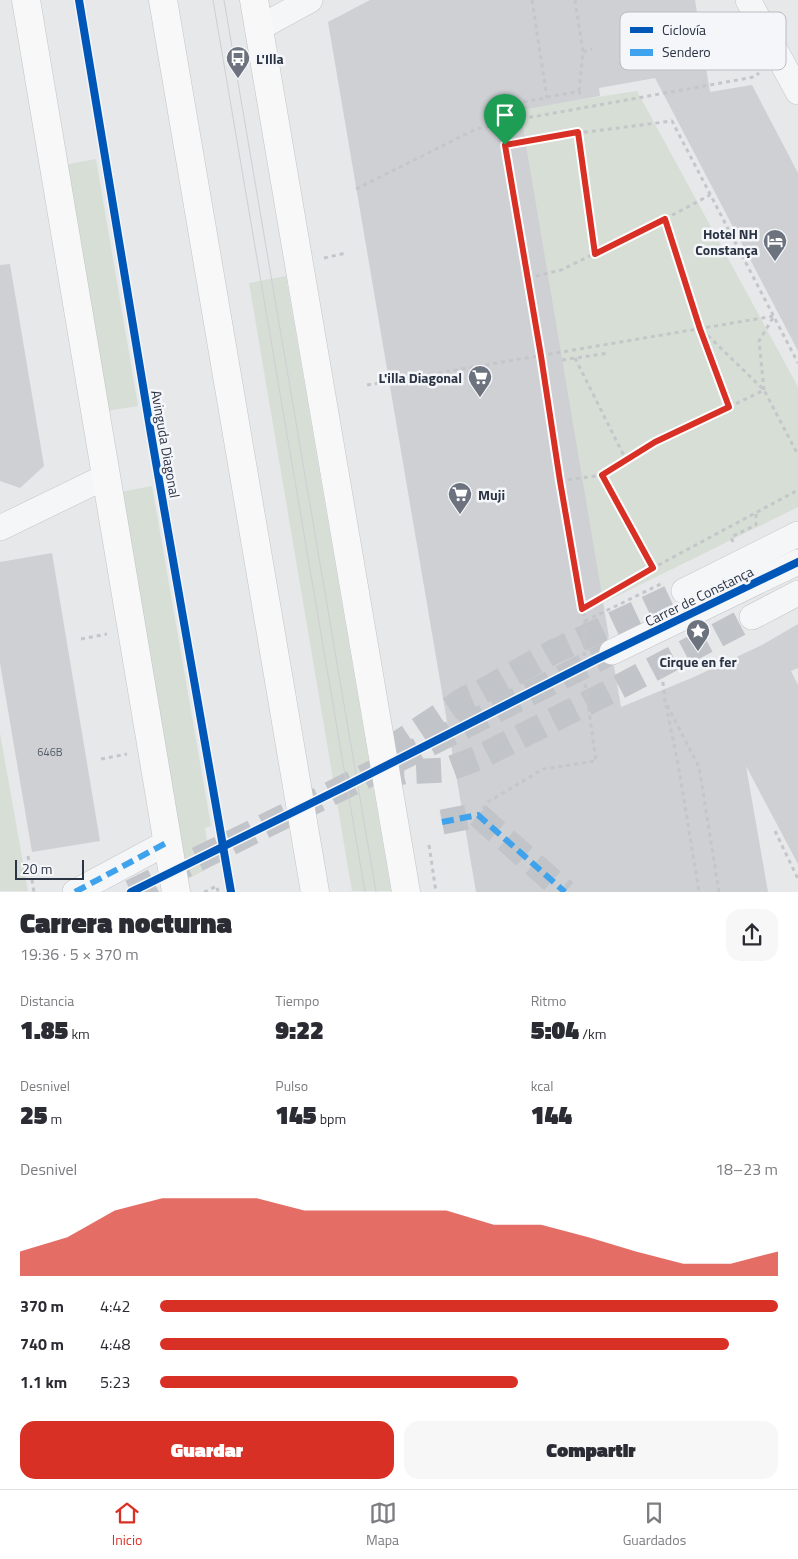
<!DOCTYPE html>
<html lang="es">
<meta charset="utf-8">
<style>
body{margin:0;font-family:"Titillium Web",sans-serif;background:#f7f7f7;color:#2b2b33;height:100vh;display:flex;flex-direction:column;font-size:19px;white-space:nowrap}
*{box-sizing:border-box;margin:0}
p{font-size:16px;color:#7c7c81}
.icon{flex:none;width:28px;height:28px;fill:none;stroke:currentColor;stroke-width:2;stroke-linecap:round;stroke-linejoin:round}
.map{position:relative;height:892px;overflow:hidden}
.panel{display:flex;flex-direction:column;background:#fff;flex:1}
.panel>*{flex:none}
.scale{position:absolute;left:15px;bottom:12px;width:69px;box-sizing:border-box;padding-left:5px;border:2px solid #2b3445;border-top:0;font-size:14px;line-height:18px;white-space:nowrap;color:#2b3445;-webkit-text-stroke:4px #f4f6f9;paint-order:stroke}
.pin{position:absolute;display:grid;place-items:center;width:42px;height:42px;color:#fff;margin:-51px -21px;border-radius:50% 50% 50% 0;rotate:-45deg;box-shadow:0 0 5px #0007}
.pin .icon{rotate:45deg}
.round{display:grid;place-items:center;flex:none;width:52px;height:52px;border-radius:15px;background:#f7f7f7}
.headline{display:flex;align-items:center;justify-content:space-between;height:85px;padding:0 20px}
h1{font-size:28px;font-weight:800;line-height:38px}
.metrics{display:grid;grid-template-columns:repeat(3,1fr);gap:8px;height:85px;padding:5px 20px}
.metrics div{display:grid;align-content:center}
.metrics b{font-size:25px;font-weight:800}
.metrics small{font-size:14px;font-weight:400}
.metrics p{font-size:14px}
.chart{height:140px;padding:10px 20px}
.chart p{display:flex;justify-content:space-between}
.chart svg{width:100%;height:90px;margin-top:5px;fill:#d93025;opacity:.7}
.primary-button{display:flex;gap:10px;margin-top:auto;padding:10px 20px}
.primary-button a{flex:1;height:58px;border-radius:15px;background:#d93025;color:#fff;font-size:20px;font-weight:800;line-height:58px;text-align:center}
.primary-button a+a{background:#f7f7f7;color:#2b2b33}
ul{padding:0 20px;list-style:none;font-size:16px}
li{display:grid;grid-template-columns:80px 60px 1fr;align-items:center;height:38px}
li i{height:12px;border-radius:6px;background:#d93025}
.menu{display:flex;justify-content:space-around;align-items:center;height:70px;border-top:1px solid #e1e1e2;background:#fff;font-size:14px;color:#7c7c81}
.menu a{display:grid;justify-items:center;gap:2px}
.menu .selected{color:#d93025}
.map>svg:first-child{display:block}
</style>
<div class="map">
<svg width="798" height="892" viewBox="0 0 798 892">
<rect width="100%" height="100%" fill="#e6e8ea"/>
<!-- green -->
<g fill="#d6ded6">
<polygon points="637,91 798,387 798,507 599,605 519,109"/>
<polygon points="96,159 138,406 107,411 64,165"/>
<polygon points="286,276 391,891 352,891 249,283"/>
<polygon points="152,486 211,826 205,828 210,863 209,868 186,880 121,492"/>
<polygon points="0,733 28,891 0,891"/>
</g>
<!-- building -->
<g fill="#ced0d3">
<polygon points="370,0 695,0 710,92 752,85 798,173 798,351 655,78 599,88 600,96 520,110 609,637 600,644 598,651 599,659 604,664 610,666 614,666 621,707 694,677 762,645 798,624 798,668 791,671 798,685 798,864 746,766 768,892 476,892 328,22"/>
<polygon points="10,264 44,466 20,488 0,481 0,265"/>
<polygon points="52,553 100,841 32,852 0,663 0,562"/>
</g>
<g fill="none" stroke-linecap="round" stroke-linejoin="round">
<!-- minor-tunnel -->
<g stroke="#c1c4c9" stroke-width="25" stroke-dasharray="25 12" stroke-linecap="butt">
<polyline points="388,750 466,698 481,692 549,654 684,591"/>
<polyline points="380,778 403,772 446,770 478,758 611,691 752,617"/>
<polyline points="442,822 478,815 565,892"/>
<polyline points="131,892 344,787 612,652"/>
</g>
<!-- minor casing -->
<g stroke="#c4c6c8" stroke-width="26">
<g id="minor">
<polyline points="748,0 798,92"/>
<polyline points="259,28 310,0"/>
<polyline points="0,528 105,477"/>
<polyline points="684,591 798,534"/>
<polyline points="752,617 798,593"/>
<polyline points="612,652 798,562"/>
<polyline points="75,892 168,842"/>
</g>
</g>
<!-- major casing -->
<g stroke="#c2c5c8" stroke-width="29">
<g id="major">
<polyline points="26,0 176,892"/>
<polyline points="163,0 315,892"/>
<polyline points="254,0 406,892"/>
</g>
</g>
<!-- path -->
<g stroke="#c5c6ca" stroke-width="3" stroke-dasharray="4 4" stroke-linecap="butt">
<polyline points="532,0 547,98"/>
<polyline points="575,0 583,52 579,91"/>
<polyline points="583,52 592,49"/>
<polyline points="578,133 595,254"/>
<polyline points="505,145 578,133 672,121 798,363"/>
<polyline points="356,189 476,129 501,124 519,103 579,91 581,96"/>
<polyline points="665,219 710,195"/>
<polyline points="324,258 346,253"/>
<polyline points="528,278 561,270 665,219 700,329 729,407"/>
<polyline points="702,330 764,390 798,455"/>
<polyline points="575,358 626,460"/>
<polyline points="562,360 609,353"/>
<polyline points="367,385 774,316"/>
<polyline points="764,390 759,341 774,316"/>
<polyline points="602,475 655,443 764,390"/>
<polyline points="560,481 602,475 653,568"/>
<polyline points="733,542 731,537 756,525 756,513"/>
<polyline points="582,609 653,568 798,490"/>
<polyline points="585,621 663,583"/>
<polyline points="81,639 107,634"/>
<polyline points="662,674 665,701 699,767 719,892"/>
<polyline points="666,705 679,769 699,892"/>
<polyline points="101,759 127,754"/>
<polyline points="478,815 488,802 543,769 596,761 584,676 585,621 560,481 541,356 501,124 521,119 754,77 759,73"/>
<polyline points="775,831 798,879"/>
<polyline points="429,845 436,892"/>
<polyline points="28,856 34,892"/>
<polyline points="204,892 217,886 218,892"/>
</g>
<!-- minor -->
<use href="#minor" stroke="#f5f6f7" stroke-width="25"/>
<!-- major -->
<use href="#major" stroke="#f8f8f8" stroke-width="28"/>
<!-- tram -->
<g stroke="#cecfd2" stroke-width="1">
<polyline points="213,0 365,892"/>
<polyline points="224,0 376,892"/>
</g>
<!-- quiet -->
<g stroke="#3ea3ec" stroke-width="6" stroke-dasharray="12 6" stroke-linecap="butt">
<polyline points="442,822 478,815 565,892"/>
<polyline points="75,892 168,842"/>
</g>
<!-- cycleway casing -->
<g stroke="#f4f6f9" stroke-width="11">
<g id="cycleway">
<polyline points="79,0 151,434 231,892"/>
<polyline points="131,892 344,787 595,660 798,562"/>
</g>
</g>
<!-- cycleway -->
<use href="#cycleway" stroke="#0057b8" stroke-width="8"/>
</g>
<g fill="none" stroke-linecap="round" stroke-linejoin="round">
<!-- route casing -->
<g stroke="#fff" stroke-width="10">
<polygon id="route" points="578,132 595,254 665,219 700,329 729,407 655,442 602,475 653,568 582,609 560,481 541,356 505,145"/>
</g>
<!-- route -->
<use href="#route" stroke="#d93025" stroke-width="6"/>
</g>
<!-- icons -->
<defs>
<g id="bus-pin" transform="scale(1.25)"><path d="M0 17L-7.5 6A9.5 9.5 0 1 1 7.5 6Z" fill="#6c737f" stroke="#f4f6f9"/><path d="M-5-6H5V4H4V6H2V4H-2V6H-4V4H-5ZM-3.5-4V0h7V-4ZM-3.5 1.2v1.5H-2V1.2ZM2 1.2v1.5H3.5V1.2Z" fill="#fff"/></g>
<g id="hotel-pin" transform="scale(1.25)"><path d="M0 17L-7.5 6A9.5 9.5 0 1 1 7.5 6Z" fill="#6c737f" stroke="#f4f6f9"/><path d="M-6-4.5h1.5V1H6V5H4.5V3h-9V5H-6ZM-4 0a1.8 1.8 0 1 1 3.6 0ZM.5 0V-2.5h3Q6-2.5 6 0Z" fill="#fff"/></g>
<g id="supermarket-pin" transform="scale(1.25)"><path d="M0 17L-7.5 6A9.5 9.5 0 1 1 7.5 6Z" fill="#6c737f" stroke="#f4f6f9"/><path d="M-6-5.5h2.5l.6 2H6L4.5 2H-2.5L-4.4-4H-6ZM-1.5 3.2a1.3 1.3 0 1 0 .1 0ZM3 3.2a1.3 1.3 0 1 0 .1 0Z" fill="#fff"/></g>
<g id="sight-pin" transform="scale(1.25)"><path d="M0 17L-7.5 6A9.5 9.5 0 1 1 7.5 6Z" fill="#6c737f" stroke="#f4f6f9"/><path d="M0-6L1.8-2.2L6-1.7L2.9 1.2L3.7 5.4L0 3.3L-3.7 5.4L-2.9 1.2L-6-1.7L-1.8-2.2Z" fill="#fff"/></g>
</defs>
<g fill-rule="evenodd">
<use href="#bus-pin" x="238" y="58"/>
<use href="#hotel-pin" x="775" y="241"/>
<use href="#supermarket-pin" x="480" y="377"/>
<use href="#supermarket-pin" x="460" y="494"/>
<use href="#sight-pin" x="698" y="631"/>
</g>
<g text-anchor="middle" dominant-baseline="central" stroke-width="5" stroke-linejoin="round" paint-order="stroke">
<!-- number labels -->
<g font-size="11" fill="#545c69">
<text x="50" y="752">646B</text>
</g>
<!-- poi labels -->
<g font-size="14" font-weight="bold" fill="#2b3445" stroke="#f4f6f9" text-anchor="start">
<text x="256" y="58">L'Illa</text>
<text x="758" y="233" text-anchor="end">Hotel NH<tspan x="758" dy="16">Constança</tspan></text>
<text x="462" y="377" text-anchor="end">L'illa Diagonal</text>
<text x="478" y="494">Muji</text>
<text x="698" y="661" text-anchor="middle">Cirque en fer</text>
</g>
<!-- street labels -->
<g font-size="14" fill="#2b3445" stroke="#f4f6f9">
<text transform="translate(166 444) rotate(80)">Avinguda Diagonal</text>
<text transform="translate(699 596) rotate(-26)">Carrer de Constança</text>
</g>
</g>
<!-- legend -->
<rect x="620" y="12" width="166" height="58" rx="8" fill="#f4f6f9" stroke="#b8bcc3" stroke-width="1"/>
<rect x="630" y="27" width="23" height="6" fill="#0057b8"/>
<rect x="630" y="49" width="23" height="7" fill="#3ea3ec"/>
<g font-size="14" fill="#2b3445">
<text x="662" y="35">Ciclovía</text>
<text x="662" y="57">Sendero</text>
</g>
</svg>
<div class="scale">20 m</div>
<div class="pin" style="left:505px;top:145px;background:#1e9e55"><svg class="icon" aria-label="arrive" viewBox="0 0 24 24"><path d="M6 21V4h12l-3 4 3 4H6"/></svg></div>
</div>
<section class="panel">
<div class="headline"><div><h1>Carrera nocturna</h1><p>19:36 · 5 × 370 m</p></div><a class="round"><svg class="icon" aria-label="share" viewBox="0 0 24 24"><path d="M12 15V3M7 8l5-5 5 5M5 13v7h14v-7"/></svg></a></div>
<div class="metrics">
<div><p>Distancia</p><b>1.85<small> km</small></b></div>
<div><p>Tiempo</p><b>9:22</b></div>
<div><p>Ritmo</p><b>5:04<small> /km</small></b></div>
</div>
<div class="metrics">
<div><p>Desnivel</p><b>25<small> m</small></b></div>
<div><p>Pulso</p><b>145<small> bpm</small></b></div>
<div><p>kcal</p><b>144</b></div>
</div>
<div class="chart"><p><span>Desnivel</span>18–23 m</p>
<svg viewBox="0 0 160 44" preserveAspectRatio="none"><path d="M0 44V32L10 25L20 12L30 6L40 6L50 6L60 12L70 12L80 12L90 12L100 19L110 19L120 25L130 32L140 38L150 38L160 32V44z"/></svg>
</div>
<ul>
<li><b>370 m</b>4:42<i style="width:100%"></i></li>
<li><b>740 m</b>4:48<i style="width:92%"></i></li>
<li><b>1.1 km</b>5:23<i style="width:58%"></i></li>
</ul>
<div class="primary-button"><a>Guardar</a><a>Compartir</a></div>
</section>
<nav class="menu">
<a class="selected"><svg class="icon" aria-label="home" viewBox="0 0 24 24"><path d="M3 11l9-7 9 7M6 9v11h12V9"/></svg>Inicio</a>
<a><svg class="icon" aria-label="map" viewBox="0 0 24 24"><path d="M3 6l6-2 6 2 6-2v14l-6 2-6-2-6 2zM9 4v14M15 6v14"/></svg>Mapa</a>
<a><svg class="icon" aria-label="saved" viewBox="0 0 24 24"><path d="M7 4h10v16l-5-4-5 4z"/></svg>Guardados</a>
</nav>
